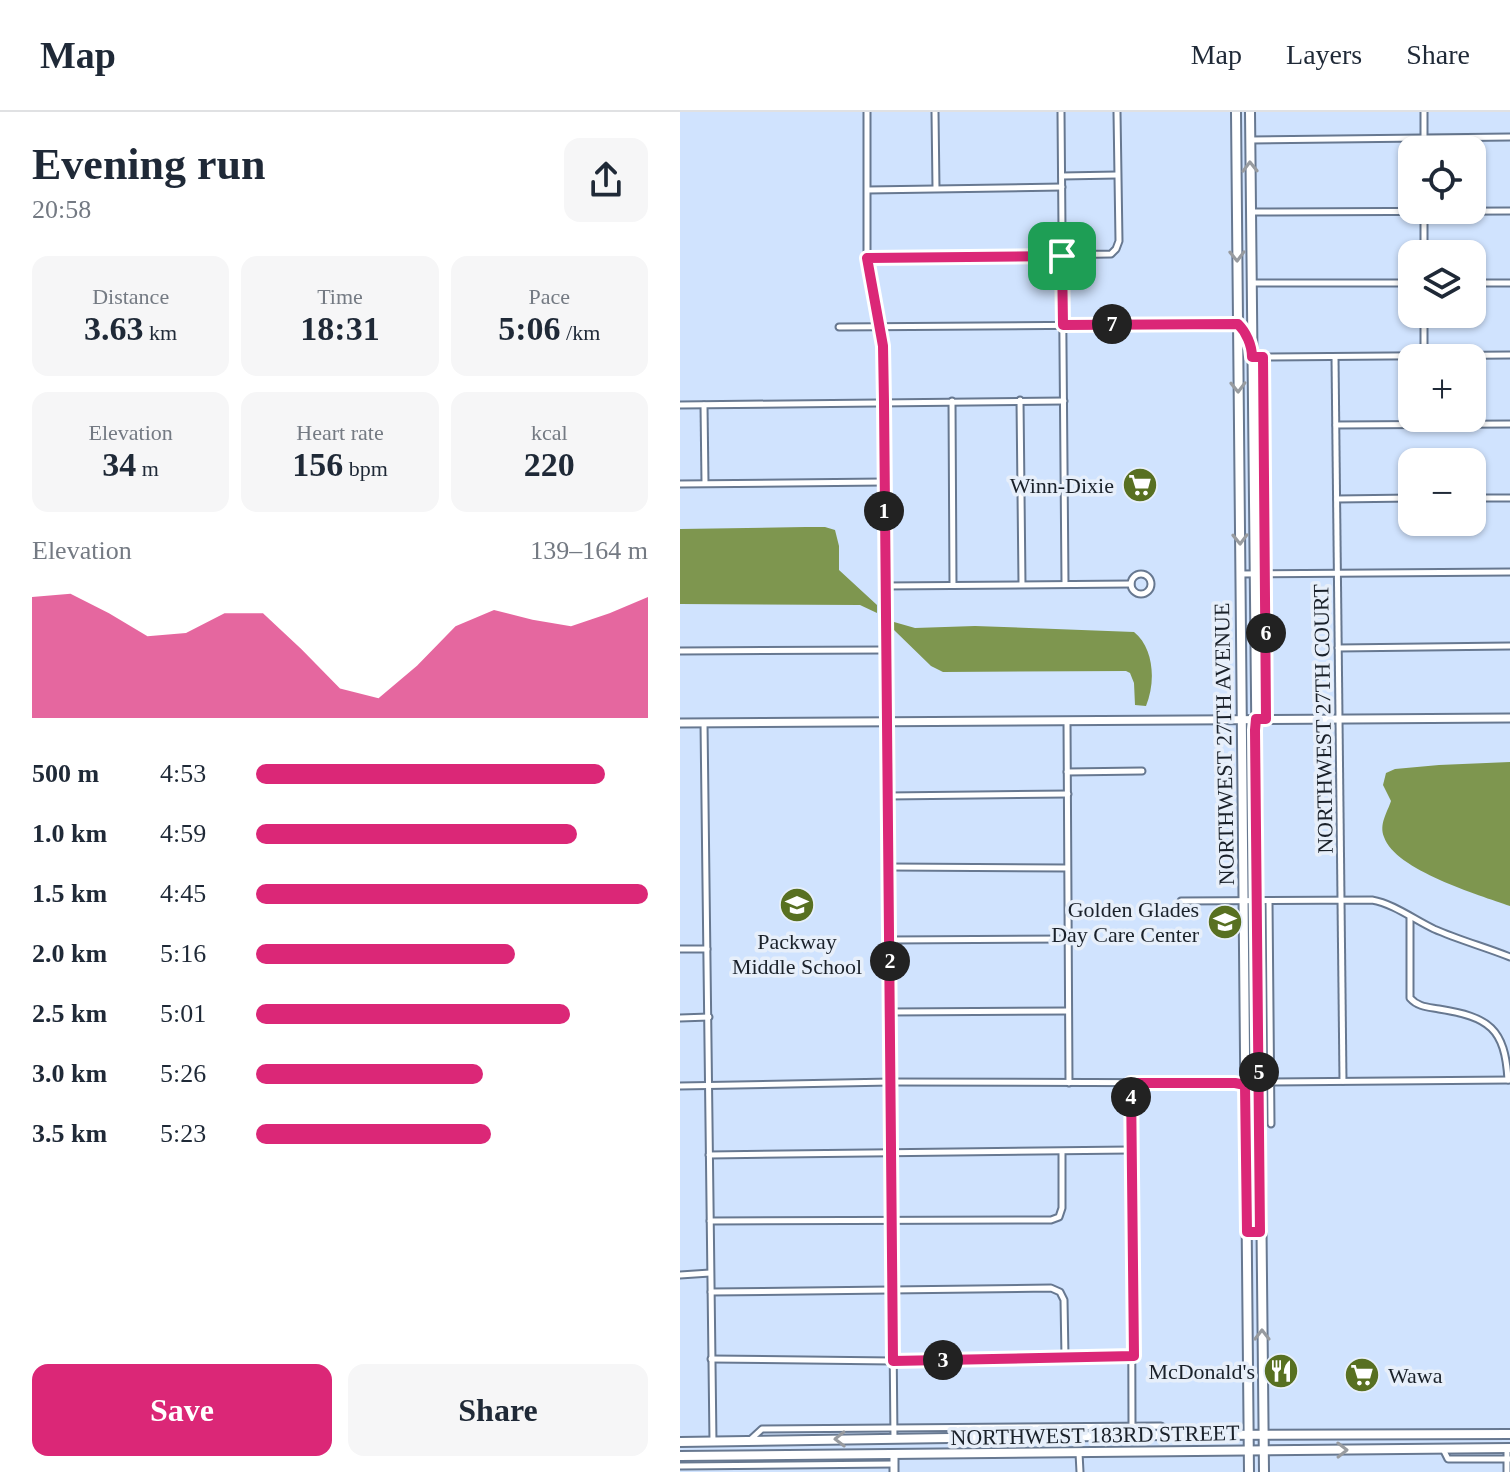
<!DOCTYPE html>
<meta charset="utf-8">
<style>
body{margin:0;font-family:"Times New Roman",serif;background:#f6f6f7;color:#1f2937;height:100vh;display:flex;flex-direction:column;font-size:30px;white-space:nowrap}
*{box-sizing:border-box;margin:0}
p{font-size:26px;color:#747a83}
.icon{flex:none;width:44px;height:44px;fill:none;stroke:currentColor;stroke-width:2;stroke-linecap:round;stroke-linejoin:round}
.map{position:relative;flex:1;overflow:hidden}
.panel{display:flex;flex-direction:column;background:#fff;width:680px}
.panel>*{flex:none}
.tools{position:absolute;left:718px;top:24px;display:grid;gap:16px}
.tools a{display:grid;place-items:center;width:88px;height:88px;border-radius:16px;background:#fff;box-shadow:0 2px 6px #0004;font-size:40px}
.pin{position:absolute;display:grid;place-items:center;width:68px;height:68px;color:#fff;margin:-34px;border-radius:16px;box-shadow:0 4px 12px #0006}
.km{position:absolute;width:40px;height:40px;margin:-20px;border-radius:50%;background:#222;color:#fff;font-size:22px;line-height:40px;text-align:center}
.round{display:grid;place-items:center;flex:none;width:84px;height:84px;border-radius:16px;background:#f6f6f7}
.head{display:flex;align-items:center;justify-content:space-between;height:136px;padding:0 32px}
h1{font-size:44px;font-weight:700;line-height:60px}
.figures{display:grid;grid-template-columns:repeat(3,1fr);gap:12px;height:136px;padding:8px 32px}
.figures div{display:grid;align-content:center;border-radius:16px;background:#f6f6f7;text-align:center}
.figures b{font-size:34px;font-weight:700}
.figures small{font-size:22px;font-weight:400}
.figures p{font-size:22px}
.chart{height:224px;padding:16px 32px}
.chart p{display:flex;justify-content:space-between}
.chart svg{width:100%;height:144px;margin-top:8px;fill:#db2777;opacity:.7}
.cta{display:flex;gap:16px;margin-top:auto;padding:16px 32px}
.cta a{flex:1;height:92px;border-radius:16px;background:#db2777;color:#fff;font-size:32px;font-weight:700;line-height:92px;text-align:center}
.cta a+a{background:#f6f6f7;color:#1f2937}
ul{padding:0 32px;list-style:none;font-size:26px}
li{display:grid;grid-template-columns:128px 96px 1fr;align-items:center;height:60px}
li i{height:20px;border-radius:10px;background:#db2777}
header{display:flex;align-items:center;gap:48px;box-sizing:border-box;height:112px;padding:0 40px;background:#fff;border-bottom:2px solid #e0e1e3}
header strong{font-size:38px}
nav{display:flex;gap:44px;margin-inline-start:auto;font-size:28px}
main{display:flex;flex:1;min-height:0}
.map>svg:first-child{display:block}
</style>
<header>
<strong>Map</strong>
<nav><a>Map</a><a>Layers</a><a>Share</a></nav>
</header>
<main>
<section class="panel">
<div class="head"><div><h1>Evening run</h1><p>20:58</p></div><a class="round"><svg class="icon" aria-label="share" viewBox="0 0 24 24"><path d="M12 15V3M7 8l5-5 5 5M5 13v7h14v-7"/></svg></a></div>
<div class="figures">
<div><p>Distance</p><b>3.63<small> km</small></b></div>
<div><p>Time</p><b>18:31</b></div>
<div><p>Pace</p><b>5:06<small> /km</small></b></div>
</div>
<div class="figures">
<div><p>Elevation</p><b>34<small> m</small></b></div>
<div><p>Heart rate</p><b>156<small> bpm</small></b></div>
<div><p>kcal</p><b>220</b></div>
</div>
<div class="chart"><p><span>Elevation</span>139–164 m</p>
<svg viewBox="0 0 160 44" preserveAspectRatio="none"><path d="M0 44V7L10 6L20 12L30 19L40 18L50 12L60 12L70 23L80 35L90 38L100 28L110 16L120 11L130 14L140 16L150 12L160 7V44z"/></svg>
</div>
<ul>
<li><b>500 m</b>4:53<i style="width:89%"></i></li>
<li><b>1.0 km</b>4:59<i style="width:82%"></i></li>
<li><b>1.5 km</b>4:45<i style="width:100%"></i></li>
<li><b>2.0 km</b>5:16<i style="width:66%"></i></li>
<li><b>2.5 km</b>5:01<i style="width:80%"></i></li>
<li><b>3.0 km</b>5:26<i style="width:58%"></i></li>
<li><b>3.5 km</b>5:23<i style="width:60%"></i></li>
</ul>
<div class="cta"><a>Save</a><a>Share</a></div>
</section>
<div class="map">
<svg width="830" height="1360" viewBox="0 0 830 1360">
<rect width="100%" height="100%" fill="#d0e3fe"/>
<!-- water -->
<g fill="#7e964f">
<polygon points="126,415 145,415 155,418 159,434 159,458 197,493 197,501 180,493 0,492 0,417"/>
<path d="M214,510L235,516L295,514L454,520C474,536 476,570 466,594L455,593L454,571L450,561L446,559L263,560L251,554L214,518Z"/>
<path d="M830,650V794C799,783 715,758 704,725C699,712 707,701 711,689L703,673L706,661L715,657L759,653Z"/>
</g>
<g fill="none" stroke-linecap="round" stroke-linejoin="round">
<!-- street casing -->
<g stroke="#677890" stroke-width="9">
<g id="street">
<polyline points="187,0 187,146 203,234 204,290 214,1327"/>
<polyline points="255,0 256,76"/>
<polyline points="381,0 385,471"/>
<polyline points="744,0 744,38"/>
<polyline points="571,28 830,25"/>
<polyline points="382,64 437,63"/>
<polyline points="188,78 382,75"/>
<polyline points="744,99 744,142"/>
<polyline points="571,100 830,99"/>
<polyline points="187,146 431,142 436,137 439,129 437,0"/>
<polyline points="572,171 732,171"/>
<polyline points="792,171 830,171"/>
<polyline points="159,215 558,212"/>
<polyline points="744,244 744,202"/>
<polyline points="581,245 830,243"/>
<polyline points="583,245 586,607"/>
<polyline points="655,245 663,969"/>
<polyline points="340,288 342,472"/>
<polyline points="272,289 273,473"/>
<polyline points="0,293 384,289"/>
<polyline points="24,293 25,371"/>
<polyline points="656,313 830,312"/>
<polyline points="0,372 204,370"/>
<polyline points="792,386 830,386"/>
<polyline points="657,387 732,386"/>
<circle cx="461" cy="472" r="10"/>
<polyline points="560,462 830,460"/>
<polyline points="205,474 451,472"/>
<polyline points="658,536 830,534"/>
<polyline points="0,539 205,538"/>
<polyline points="387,609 389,971"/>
<polyline points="24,611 33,1330"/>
<polyline points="387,660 462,659"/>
<polyline points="208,684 388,682"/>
<polyline points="209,755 387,756"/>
<path d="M501,789L692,788C714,792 733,807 754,817C779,828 805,835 830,845"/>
<polyline points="589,789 591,1012"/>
<path d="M730,806V886C738,895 748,895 759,897C809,905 825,916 828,968"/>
<polyline points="210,828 388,827"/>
<polyline points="0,837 27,837"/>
<polyline points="210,900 388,899"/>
<polyline points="0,906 29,905"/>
<polyline points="580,966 591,970 830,968"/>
<polyline points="451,971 452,1314"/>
<polyline points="0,974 211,970 555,971 565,973"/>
<polyline points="29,1043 450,1038"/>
<polyline points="30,1109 371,1108 379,1105 382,1096 382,1040"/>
<polyline points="0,1163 30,1161"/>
<polyline points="31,1180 371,1176 380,1180 384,1188 385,1245"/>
<polyline points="31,1247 213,1249 454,1244"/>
<polyline points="70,1328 82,1317 481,1314 493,1322"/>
<polyline points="763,1337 768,1347 830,1347"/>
<polyline points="399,1341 400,1360"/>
<polyline points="0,1354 214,1352"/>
<polyline points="827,1360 827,1336"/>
</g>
</g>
<!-- secondary casing -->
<g stroke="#677890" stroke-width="11">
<g id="secondary">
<polyline points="0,611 830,606"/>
<polyline points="214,1360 214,1343"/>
</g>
</g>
<!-- primary casing -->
<g stroke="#677890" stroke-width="12">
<g id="primary">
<polyline points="556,0 569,1360"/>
<polyline points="570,0 584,1360"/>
<polyline points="558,212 564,219 571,235"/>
<polyline points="0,1330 484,1323 830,1322"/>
<polyline points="0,1344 830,1336"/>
</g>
</g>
<!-- street -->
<use href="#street" stroke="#fff" stroke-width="5"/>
<!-- secondary -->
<use href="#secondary" stroke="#fff" stroke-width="7"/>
<!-- primary -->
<use href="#primary" stroke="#fff" stroke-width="8"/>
</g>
<!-- one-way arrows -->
<defs><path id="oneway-chevron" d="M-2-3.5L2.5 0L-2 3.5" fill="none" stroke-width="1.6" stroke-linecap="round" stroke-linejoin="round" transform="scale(2)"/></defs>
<g stroke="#989b9f">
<use href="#oneway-chevron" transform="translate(570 55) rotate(-91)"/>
<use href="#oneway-chevron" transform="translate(557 144) rotate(89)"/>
<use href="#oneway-chevron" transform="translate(558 275) rotate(89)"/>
<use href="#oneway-chevron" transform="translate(560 427) rotate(89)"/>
<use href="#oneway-chevron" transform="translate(582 1223) rotate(-90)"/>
<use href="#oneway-chevron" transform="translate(160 1327) rotate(179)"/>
<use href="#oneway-chevron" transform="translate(662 1338) rotate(-1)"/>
</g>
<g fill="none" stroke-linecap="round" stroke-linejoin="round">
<!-- route casing -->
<g stroke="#fff" stroke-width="16">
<path id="route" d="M382,144L383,213L558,212C566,220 572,233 572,245H583L586,607H576L575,618L580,1120H567L565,973L555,971H451L454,1244L213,1249L204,290L203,234L187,146Z"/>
</g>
<!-- route -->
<use href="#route" stroke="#db2777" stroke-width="10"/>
</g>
<!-- icons -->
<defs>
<g id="supermarket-disc" transform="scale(1.8)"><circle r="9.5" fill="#587021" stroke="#e7effa"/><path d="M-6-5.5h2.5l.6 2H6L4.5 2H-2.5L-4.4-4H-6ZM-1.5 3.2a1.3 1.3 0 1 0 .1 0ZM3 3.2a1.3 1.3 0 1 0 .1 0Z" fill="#fff"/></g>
<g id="school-disc" transform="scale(1.8)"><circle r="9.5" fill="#587021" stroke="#e7effa"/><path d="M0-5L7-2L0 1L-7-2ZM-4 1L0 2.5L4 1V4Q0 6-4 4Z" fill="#fff"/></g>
<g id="restaurant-disc" transform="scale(1.8)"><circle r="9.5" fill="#587021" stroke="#e7effa"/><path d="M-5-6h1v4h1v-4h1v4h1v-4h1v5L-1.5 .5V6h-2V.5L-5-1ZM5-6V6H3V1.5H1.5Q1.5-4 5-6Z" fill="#fff"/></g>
</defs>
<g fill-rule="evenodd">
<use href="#supermarket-disc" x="460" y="373"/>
<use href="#school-disc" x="117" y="793"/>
<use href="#school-disc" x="545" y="810"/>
<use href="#restaurant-disc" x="601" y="1259"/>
<use href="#supermarket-disc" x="682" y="1263"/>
</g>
<g text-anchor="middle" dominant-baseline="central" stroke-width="7" stroke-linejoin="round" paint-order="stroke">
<!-- poi labels -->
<g font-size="22" fill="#1a212a" stroke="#e7effa" text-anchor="end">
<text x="434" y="373">Winn-Dixie</text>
<text x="519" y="797">Golden Glades<tspan x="519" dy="25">Day Care Center</tspan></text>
<text x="117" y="829" text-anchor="middle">Packway<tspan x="117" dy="25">Middle School</tspan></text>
<text x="575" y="1259">McDonald's</text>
<text x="708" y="1263" text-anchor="start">Wawa</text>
</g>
<!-- street labels -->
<g font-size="22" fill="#1a212a" stroke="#e7effa">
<text transform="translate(643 607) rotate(-91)">NORTHWEST 27TH COURT</text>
<text transform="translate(544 632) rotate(-91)">NORTHWEST 27TH AVENUE</text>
<text transform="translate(415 1323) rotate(-1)">NORTHWEST 183RD STREET</text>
</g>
</g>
</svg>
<div class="tools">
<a><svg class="icon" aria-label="locate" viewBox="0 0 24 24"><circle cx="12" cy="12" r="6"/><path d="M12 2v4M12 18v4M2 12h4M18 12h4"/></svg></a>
<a><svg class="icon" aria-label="layers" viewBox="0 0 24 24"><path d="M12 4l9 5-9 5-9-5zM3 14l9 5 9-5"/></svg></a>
<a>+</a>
<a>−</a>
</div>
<div class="pin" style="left:382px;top:144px;background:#1e9e55"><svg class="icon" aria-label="arrive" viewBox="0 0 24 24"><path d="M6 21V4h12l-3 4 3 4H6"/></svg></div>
<b class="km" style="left:204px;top:399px">1</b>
<b class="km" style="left:210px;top:849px">2</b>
<b class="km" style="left:263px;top:1248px">3</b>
<b class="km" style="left:451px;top:985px">4</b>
<b class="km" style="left:579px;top:960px">5</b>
<b class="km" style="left:586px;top:521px">6</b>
<b class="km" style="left:432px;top:212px">7</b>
</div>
</main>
